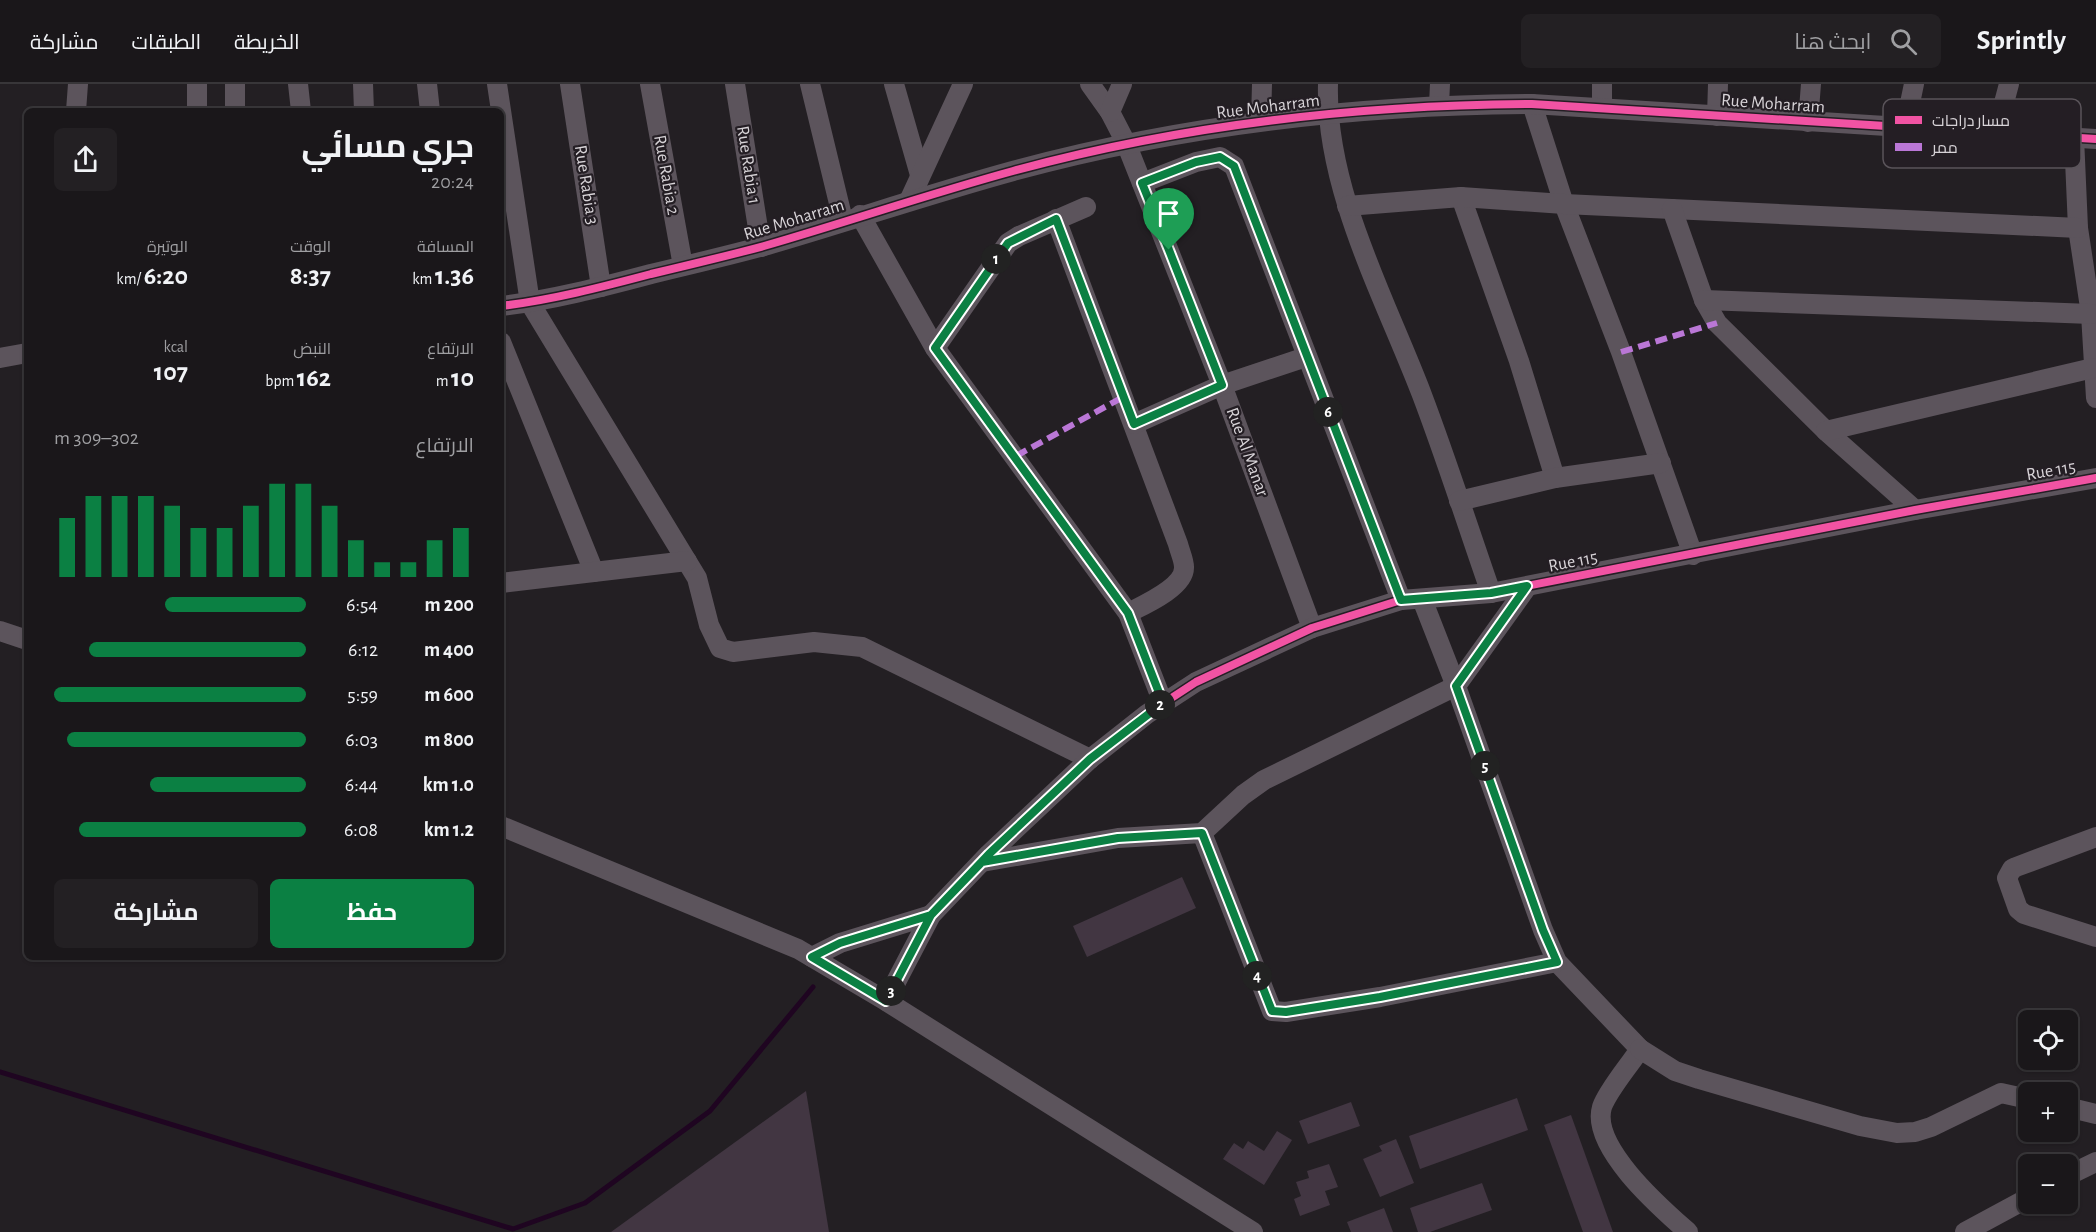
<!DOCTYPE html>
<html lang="ar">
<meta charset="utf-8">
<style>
body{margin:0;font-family:"Alegreya Sans",Cairo,sans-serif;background:#232023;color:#f1f3f6;direction:rtl;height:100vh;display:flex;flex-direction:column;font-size:22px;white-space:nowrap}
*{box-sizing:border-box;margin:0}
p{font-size:20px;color:#9f9fa2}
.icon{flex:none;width:33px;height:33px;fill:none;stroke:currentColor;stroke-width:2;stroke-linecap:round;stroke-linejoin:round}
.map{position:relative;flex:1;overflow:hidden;direction:ltr}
.panel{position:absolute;left:24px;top:24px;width:480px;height:852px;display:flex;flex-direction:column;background:#1a171a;border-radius:9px;box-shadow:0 2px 4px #0004,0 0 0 2px #383639;direction:rtl}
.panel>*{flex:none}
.controls{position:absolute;left:2018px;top:926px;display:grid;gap:12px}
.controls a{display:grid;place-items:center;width:60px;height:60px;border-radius:9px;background:#1a171a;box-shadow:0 2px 4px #0004,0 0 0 2px #383639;font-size:30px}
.pin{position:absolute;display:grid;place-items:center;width:51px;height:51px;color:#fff;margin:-62px -26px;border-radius:50% 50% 50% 0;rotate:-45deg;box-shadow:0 0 6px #0007}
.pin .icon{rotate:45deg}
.km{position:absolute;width:30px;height:30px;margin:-15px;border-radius:50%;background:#222;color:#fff;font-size:16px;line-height:30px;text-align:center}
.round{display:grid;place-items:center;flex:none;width:63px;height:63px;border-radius:9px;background:#232023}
.head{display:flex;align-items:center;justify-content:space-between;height:102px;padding:0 30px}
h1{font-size:33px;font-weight:700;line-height:45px}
.metrics{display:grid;grid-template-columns:repeat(3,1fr);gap:9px;height:102px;padding:6px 30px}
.metrics div{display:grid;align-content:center}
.metrics b{font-size:26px;font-weight:700}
.metrics small{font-size:16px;font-weight:400}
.metrics p{font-size:16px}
.chart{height:168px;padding:12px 30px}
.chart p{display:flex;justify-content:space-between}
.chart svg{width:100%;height:108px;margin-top:6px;stroke:#0b8043;stroke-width:6}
.primary-button{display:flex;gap:12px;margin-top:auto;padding:12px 30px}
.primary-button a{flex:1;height:69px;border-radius:9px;background:#0b8043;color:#fff;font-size:24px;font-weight:700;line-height:69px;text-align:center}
.primary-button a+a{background:#232023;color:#f1f3f6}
ul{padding:0 30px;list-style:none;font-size:20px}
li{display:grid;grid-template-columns:96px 72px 1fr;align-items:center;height:45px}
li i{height:15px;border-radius:8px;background:#0b8043}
header{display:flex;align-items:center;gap:36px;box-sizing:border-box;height:84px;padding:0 30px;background:#1a171a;border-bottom:2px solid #383639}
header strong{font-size:28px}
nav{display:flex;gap:33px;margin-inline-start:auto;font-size:21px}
.search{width:420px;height:54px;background:#232023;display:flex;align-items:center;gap:15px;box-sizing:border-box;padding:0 21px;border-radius:9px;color:#9f9fa2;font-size:22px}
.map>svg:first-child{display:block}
</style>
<header>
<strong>Sprintly</strong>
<div class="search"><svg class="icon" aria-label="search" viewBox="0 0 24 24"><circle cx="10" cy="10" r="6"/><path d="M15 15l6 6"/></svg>ابحث هنا</div>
<nav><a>الخريطة</a><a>الطبقات</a><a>مشاركة</a></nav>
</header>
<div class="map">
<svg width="2096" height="1148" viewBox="0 0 2096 1148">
<rect width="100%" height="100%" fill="#231f23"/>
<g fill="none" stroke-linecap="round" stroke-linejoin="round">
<!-- stream -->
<polyline stroke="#1f0521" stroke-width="5" points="0,988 513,1145 585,1119 710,1027 813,903"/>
</g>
<!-- building -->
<g fill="#423642">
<polygon points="1182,793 1196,824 1087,873 1073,842"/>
<polygon points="806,1007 829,1148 611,1148"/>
<polygon points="1517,1014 1528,1046 1420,1085 1409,1052"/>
<polygon points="1351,1018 1360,1042 1308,1060 1299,1037"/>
<polygon points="1571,1031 1613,1148 1583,1148 1544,1041"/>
<polygon points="1277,1047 1292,1056 1264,1101 1223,1075 1234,1059 1243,1065 1248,1057 1264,1067"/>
<polygon points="1396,1055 1414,1099 1380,1113 1363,1075 1382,1067 1379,1062"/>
<polygon points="1329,1080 1338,1103 1325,1107 1330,1121 1300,1132 1294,1115 1301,1112 1296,1098 1309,1094 1307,1087"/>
<polygon points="1482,1099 1492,1126 1430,1148 1418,1148 1410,1124"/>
<polygon points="1384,1124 1393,1148 1351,1148 1347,1138"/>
</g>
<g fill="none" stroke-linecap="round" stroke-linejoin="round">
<!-- street -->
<g stroke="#5c545c" stroke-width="20">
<polyline points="235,0 235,27"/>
<polyline points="298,0 301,27"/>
<polyline points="363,0 364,27"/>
<polyline points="427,0 430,27"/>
<polyline points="497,0 530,219 697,494 709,541 720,564 733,568 814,558 862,563 1090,675"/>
<polyline points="570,0 601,203"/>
<polyline points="650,0 683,182"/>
<polyline points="735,0 761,163"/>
<polyline points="810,0 843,136"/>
<polyline points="894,0 920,91"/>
<polyline points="1090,0 1110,28 1126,59 1222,301 1312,544"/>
<path d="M1328,0C1325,105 1385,214 1422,311C1447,377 1468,443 1491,509"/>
<polyline points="1602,0 1602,24"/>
<polyline points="1532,20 1564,120 1621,268 1693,471"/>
<polyline points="1439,21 1440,0"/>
<polyline points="76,27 78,0"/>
<polyline points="197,27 197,0"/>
<polyline points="1110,28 1122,0"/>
<polyline points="1717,32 1718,0"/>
<polyline points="1261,36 1262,0"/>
<polyline points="1808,38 1811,0"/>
<polyline points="1905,43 1914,0"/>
<polyline points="1996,49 2009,0"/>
<polyline points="2074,53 2078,144 2091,230 2096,314"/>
<polyline points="1142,99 1196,78 1220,73 1234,82 1401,516"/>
<polyline points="1461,113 1519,277 1555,394"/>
<polyline points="909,117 963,0"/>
<polyline points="1347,122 1461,113 1564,120 2078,144"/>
<polyline points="1672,125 1704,216 1717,239 1826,347 1915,426"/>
<polyline points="860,131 935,264 1128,529 1163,619"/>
<path d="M1056,135L1178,460C1180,468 1184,476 1184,483C1185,503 1144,521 1128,529"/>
<polyline points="1704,216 2091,230"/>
<path d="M501,222C552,216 602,203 651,190C689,181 727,172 764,162C847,138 929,110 1013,87C1182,41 1356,21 1532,20L2096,55"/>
<polyline points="501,258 594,488"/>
<polyline points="935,264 1008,159 1019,152 1086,123"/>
<polyline points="0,274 27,269"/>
<polyline points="1134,340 1222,301 1306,273"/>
<polyline points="1826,347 2093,284"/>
<polyline points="1459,417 1555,394 1661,379"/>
<polyline points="501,499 687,477"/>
<path d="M1422,515L1456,602L1543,846L1557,878L1640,965C1629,982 1608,1006 1602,1023C1590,1063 1662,1125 1688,1148"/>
<polyline points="0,547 27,556"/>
<polyline points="501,742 798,865 886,917 1253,1148"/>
<polyline points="1202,749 1272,927 1286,928 1380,913 1557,878"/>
<polyline points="2096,753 2016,783 2012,785 2007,794 2018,825 2024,830 2096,853"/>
<polyline points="982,778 1118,754 1202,749 1243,711 1264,696 1456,602 1527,503"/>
<polyline points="812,873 840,859 931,831"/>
<polyline points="886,917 931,831 989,770 1090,675 1147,630 1196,598 1312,544 1401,516 1491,509 1915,426 2096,394"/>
<polyline points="1640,965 1675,987 1699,995 1860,1042 1897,1049 1915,1048 1931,1043 2001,1009 2028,1015"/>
<polyline points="2067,1023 2096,1030"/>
<polyline points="2067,1092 2096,1078"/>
<polyline points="1965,1148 2028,1114"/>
</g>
<!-- quiet -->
<g stroke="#ba77d6" stroke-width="6" stroke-dasharray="12 6" stroke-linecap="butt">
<polyline points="1621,268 1717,239"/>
<polyline points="1016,372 1123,313"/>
</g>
<!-- cycleway casing -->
<g stroke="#241e24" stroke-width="11">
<g id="cycleway">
<path d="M501,222C552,216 602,203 651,190C689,181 727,172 764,162C847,138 929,110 1013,87C1182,41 1356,21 1532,20L2096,55"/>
<polyline points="886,917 931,831 989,770 1090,675 1147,630 1196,598 1312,544 1401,516 1491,509 1915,426 2096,394"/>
</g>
</g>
<!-- cycleway -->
<use href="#cycleway" stroke="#f153a3" stroke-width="8"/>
</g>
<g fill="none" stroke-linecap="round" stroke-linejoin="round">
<!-- route casing -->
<g stroke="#fff" stroke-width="12">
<polyline id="route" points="1169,166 1222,301 1134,340 1056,135 1008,159 935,264 1128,529 1163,619 1090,675 989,770 931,831 840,859 812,873 886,917 931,831 982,778 1118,754 1202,749 1272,927 1286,928 1380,913 1557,878 1543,846 1456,602 1527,502 1491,509 1401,516 1234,82 1220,73 1196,78 1142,99 1169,166"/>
</g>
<!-- route -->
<use href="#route" stroke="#0b8043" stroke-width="8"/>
</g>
<g text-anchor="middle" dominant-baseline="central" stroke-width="4.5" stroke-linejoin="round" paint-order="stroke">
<!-- street labels -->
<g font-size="18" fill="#d7d3d7" stroke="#241e24">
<text transform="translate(1773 20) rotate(4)">Rue Moharram</text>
<text transform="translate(1268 23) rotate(-7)">Rue Moharram</text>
<text transform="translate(748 81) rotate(81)">Rue Rabia 1</text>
<text transform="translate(666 91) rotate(80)">Rue Rabia 2</text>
<text transform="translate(586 101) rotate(81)">Rue Rabia 3</text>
<text transform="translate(794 136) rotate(-17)">Rue Moharram</text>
<text transform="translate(1247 368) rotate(70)">Rue Al Manar</text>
<text transform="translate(2051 387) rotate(-10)">Rue 115</text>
<text transform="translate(1573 478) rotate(-11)">Rue 115</text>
</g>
</g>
<!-- legend -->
<rect x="1883" y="15" width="198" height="69" rx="9" fill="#241e24" stroke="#5a545a" stroke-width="1.5"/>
<rect x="1895" y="32" width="27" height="8" fill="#f153a3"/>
<rect x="1895" y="59" width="27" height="8" fill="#ba77d6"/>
<g font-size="16" fill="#d7d3d7">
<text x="1932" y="42">مسار دراجات</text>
<text x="1932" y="69">ممر</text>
</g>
</svg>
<div class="controls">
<a><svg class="icon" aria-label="locate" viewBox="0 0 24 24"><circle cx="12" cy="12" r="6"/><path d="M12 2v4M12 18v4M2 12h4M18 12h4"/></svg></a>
<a>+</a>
<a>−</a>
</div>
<div class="pin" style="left:1169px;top:166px;background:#1e9e55"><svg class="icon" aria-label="arrive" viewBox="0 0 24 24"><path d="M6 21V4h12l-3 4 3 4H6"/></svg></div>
<b class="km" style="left:996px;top:175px">1</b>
<b class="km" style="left:1160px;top:621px">2</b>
<b class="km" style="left:891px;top:907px">3</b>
<b class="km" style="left:1257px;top:892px">4</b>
<b class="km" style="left:1485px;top:682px">5</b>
<b class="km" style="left:1328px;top:328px">6</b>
<section class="panel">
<div class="head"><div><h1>جري مسائي</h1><p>20:24</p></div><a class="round"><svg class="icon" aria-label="share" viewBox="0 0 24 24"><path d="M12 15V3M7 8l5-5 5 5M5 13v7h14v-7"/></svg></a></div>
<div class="metrics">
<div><p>المسافة</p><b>1.36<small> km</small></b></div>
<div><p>الوقت</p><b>8:37</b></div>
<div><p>الوتيرة</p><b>6:20<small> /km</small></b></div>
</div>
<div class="metrics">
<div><p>الارتفاع</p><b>10<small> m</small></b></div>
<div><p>النبض</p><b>162<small> bpm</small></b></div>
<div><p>kcal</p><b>107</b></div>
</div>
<div class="chart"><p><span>الارتفاع</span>302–309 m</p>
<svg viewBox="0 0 160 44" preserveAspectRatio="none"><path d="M5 44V20M15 44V11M25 44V11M35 44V11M45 44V15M55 44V24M65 44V24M75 44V15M85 44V6M95 44V6M105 44V15M115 44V29M125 44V38M135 44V38M145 44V29M155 44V24"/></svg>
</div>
<ul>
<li><b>200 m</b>6:54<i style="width:56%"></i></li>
<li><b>400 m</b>6:12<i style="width:86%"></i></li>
<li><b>600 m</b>5:59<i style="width:100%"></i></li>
<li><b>800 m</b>6:03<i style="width:95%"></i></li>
<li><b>1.0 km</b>6:44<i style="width:62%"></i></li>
<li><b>1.2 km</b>6:08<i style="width:90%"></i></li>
</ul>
<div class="primary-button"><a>حفظ</a><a>مشاركة</a></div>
</section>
</div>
